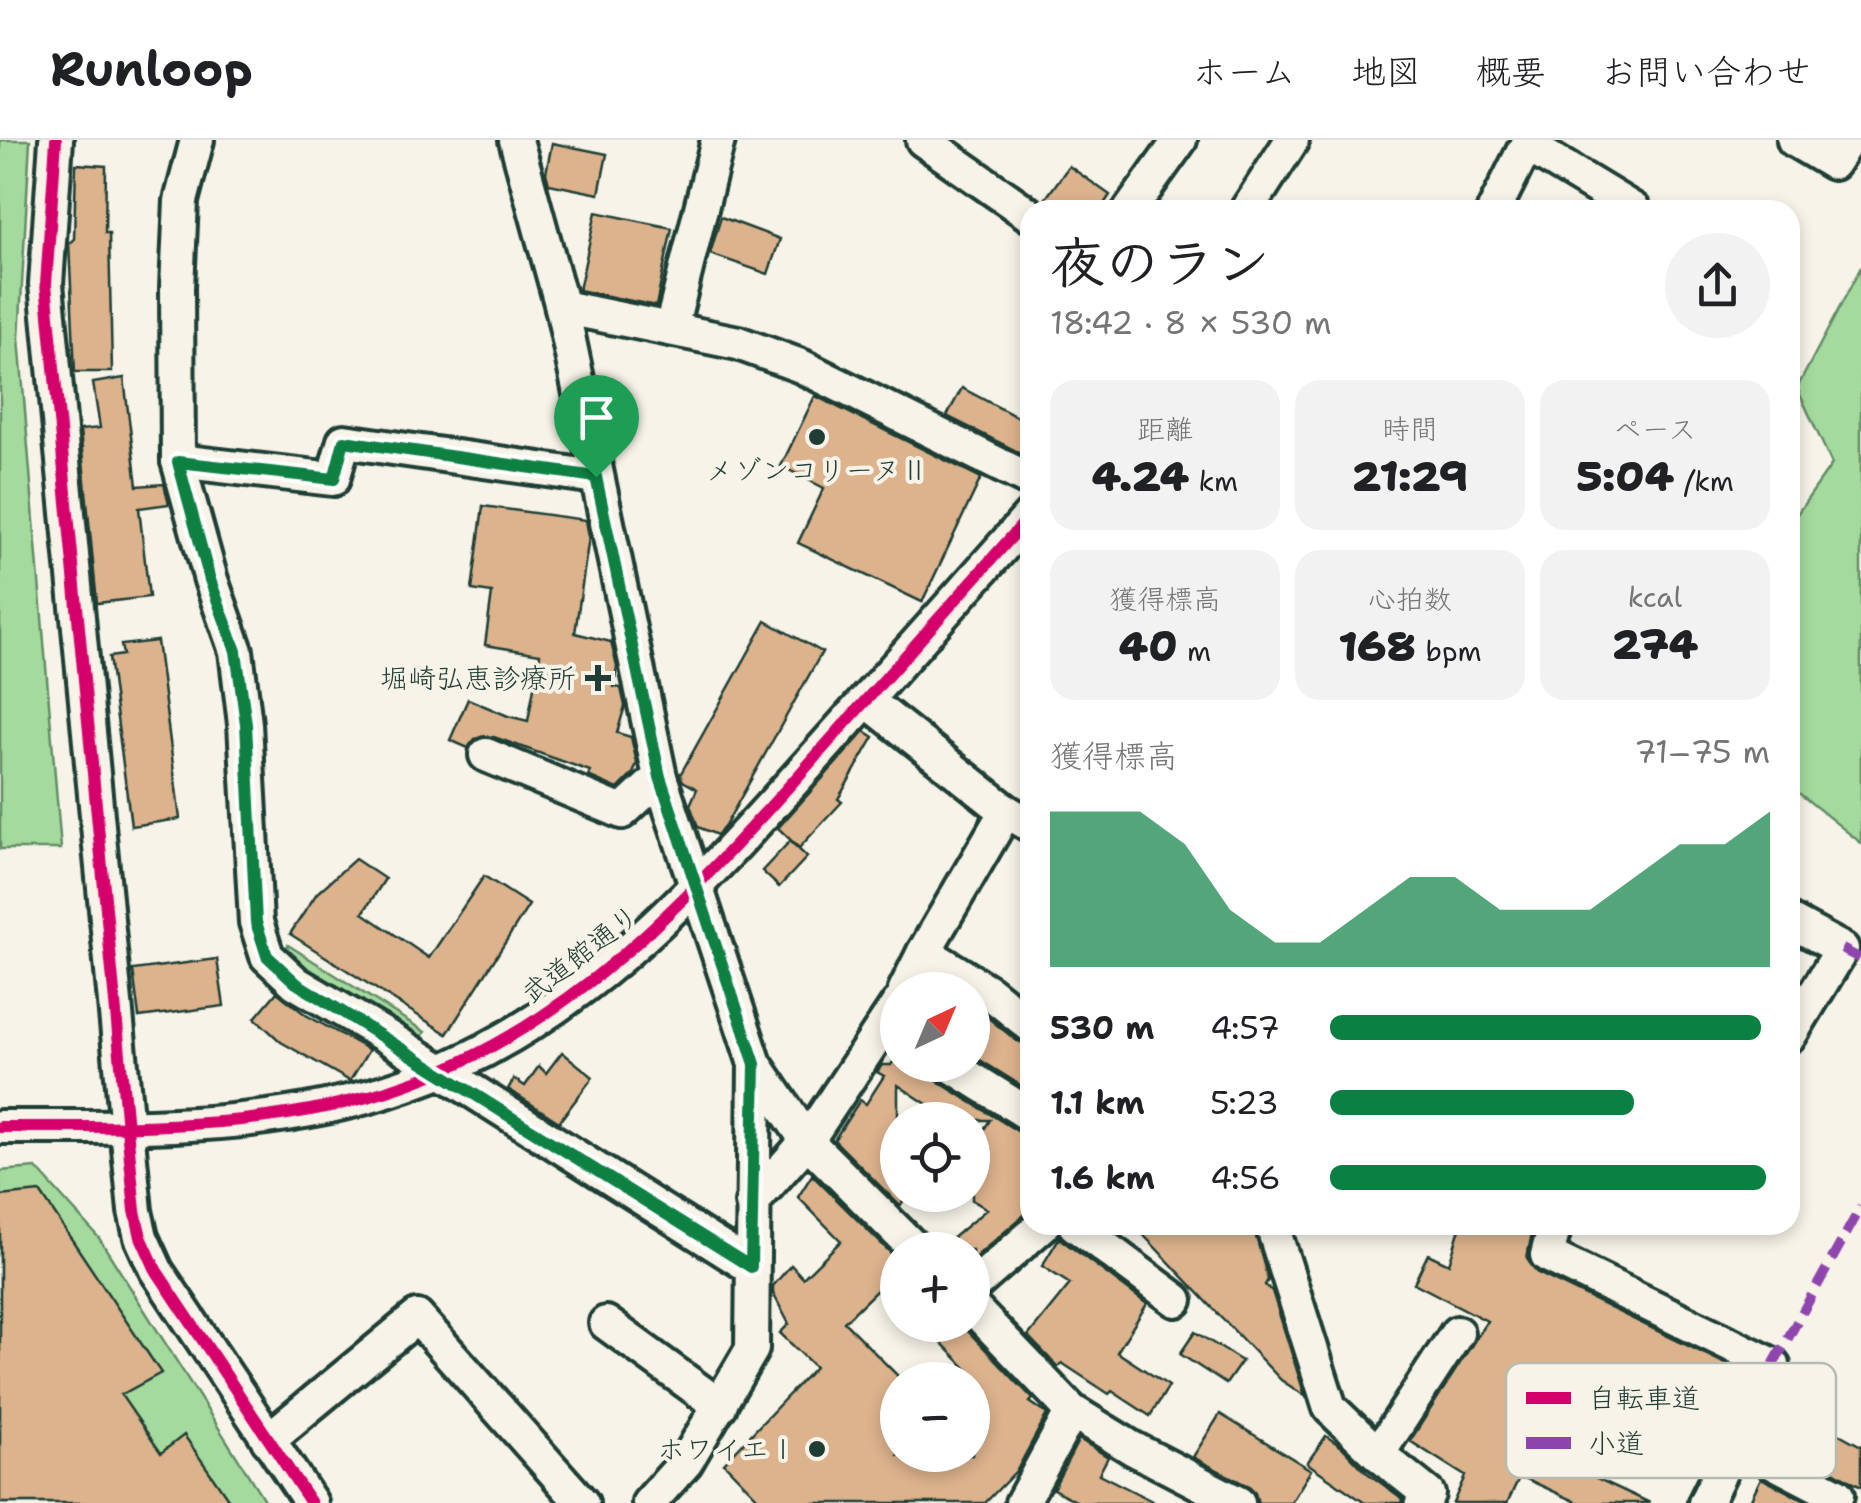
<!DOCTYPE html>
<html lang="ja">
<meta charset="utf-8">
<style>
body{margin:0;font-family:"Shantell Sans","Klee One",sans-serif;background:#f2f2f2;color:#202124;height:100vh;display:flex;flex-direction:column;font-size:38px;white-space:nowrap}
*{box-sizing:border-box;margin:0}
p{font-size:32px;color:#757577}
.icon{flex:none;width:55px;height:55px;fill:none;stroke:currentColor;stroke-width:2;stroke-linecap:round;stroke-linejoin:round}
.map{position:relative;flex:1;overflow:hidden}
.side{position:absolute;left:1020px;top:60px;width:780px;height:1035px;display:flex;flex-direction:column;background:#fff;border-radius:30px;box-shadow:0 5px 15px #0003}
.side>*{flex:none}
.needle{width:65px;rotate:44deg}
.controls{position:absolute;left:880px;top:832px;display:grid;gap:20px}
.controls a{display:grid;place-items:center;width:110px;height:110px;border-radius:50%;background:#fff;box-shadow:0 5px 15px #0003;font-size:50px}
.pin{position:absolute;display:grid;place-items:center;width:85px;height:85px;color:#fff;margin:-102px -42px;border-radius:50% 50% 50% 0;rotate:-45deg;box-shadow:0 0 10px #0007}
.pin .icon{rotate:45deg}
.round{display:grid;place-items:center;flex:none;width:105px;height:105px;border-radius:52px;background:#f2f2f2}
.head{display:flex;align-items:center;justify-content:space-between;height:170px;padding:0 30px}
h1{font-size:55px;font-weight:800;line-height:75px}
.stats{display:grid;grid-template-columns:repeat(3,1fr);gap:15px;height:170px;padding:10px 30px}
.stats div{display:grid;align-content:center;border-radius:25px;background:#f2f2f2;text-align:center}
.stats b{font-size:42px;font-weight:800}
.stats small{font-size:28px;font-weight:400}
.stats p{font-size:28px}
.chart{height:280px;padding:20px 30px}
.chart p{display:flex;justify-content:space-between}
.chart svg{width:100%;height:180px;margin-top:10px;fill:#0b8043;opacity:.7}
ul{padding:0 30px;list-style:none;font-size:32px}
li{display:grid;grid-template-columns:160px 120px 1fr;align-items:center;height:75px}
li i{height:25px;border-radius:12px;background:#0b8043}
header{display:flex;align-items:center;gap:60px;box-sizing:border-box;height:140px;padding:0 50px;background:#fff;border-bottom:2px solid #e0e0e0}
header strong{font-size:48px}
nav{display:flex;gap:55px;margin-inline-start:auto;font-size:35px}
.map>svg:first-child{display:block}
</style>
<header>
<strong>Runloop</strong>
<nav><a>ホーム</a><a>地図</a><a>概要</a><a>お問い合わせ</a></nav>
</header>
<div class="map">
<svg width="1861" height="1363" viewBox="0 0 1861 1363">
<rect width="100%" height="100%" fill="#f7f3e8"/>
<filter id="ink" filterUnits="userSpaceOnUse"><feTurbulence type="fractalNoise" baseFrequency=".01" numOctaves="2"/><feDisplacementMap in="SourceGraphic" scale="20" xChannelSelector="R" yChannelSelector="G"/><feConvolveMatrix kernelMatrix="1 2 1 2 8 2 1 2 1" color-interpolation-filters="sRGB"/></filter>
<g filter="url(#ink)">
<!-- green -->
<g fill="#a4da9d" stroke="#628c68" stroke-width="2.5">
<polygon points="0,0 30,0 19,198 61,709 0,709"/>
<polygon points="1861,127 1861,703 1790,646 1790,384 1832,324 1797,248"/>
<polygon points="288,805 425,892 416,907 279,820"/>
<polygon points="36,1028 99,1098 266,1363 0,1363 0,1031"/>
</g>
<!-- building -->
<g fill="#dcb38d" stroke="#1f3d34" stroke-width="2.5">
<polygon points="552,3 607,14 599,54 549,44 546,33"/>
<polygon points="76,24 106,26 105,93 109,93 112,232 75,232 69,103 74,99"/>
<polygon points="1069,26 1110,55 1100,70 1063,70 1046,58"/>
<polygon points="596,72 672,88 656,166 579,150"/>
<polygon points="721,77 780,99 768,134 710,114"/>
<polygon points="124,238 137,346 164,344 169,364 139,368 149,457 97,463 80,290 100,288 93,243"/>
<polygon points="962,248 1030,284 1030,318 947,276"/>
<polygon points="815,256 981,338 922,462 798,403 824,348 781,326"/>
<polygon points="483,366 586,380 589,397 575,493 611,502 617,527 614,547 621,548 625,566 617,593 631,597 637,623 633,634 618,649 588,636 590,631 494,597 475,599 468,608 450,600 468,559 508,576 528,581 540,514 485,505 492,453 472,450"/>
<polygon points="766,481 822,512 725,686 717,695 698,687 690,665 697,649 683,641 680,635"/>
<polygon points="157,501 180,679 131,686 109,517 123,515 121,505"/>
<polygon points="865,591 874,597 838,659 842,662 799,708 778,688"/>
<polygon points="790,701 807,717 779,747 762,731"/>
<polygon points="355,719 385,739 363,773 429,818 484,736 529,765 447,894 290,794 317,753"/>
<polygon points="217,819 224,866 139,877 133,830"/>
<polygon points="277,852 306,875 369,910 350,941 281,902 255,878"/>
<polygon points="972,865 1017,901 1030,905 1030,951 972,915"/>
<polygon points="562,912 593,937 559,982 508,949 514,939 525,946 539,926 546,933"/>
<polygon points="898,915 898,925 930,925 939,942 1019,992 1030,995 1030,1070 972,1120 972,1110 938,1110 987,1069 972,1060 972,1008 990,980 951,980 898,945 898,1055 907,1055 900,1066 834,1000 860,960 866,964 884,936 877,932 882,925 891,925"/>
<polygon points="812,1035 898,1120 898,1165 880,1147 844,1182 898,1236 898,1315 972,1315 972,1234 924,1185 962,1185 1033,1259 1030,1262 1047,1274 1017,1330 985,1363 763,1363 724,1323 815,1227 780,1193 789,1184 773,1153 773,1146 791,1125 803,1138 841,1101 798,1057"/>
<polygon points="40,1052 161,1233 121,1255 161,1313 184,1295 231,1363 0,1363 0,1056"/>
<polygon points="1134,1085 1253,1085 1268,1140 1265,1145 1272,1151 1305,1256 1281,1240"/>
<polygon points="1461,1085 1510,1085 1532,1093 1527,1118 1538,1133 1746,1234 1698,1332 1663,1313 1667,1306 1620,1280 1610,1298 1551,1266 1532,1308 1650,1363 1579,1363 1520,1336 1507,1363 1453,1363 1465,1336 1410,1301 1487,1181 1414,1143 1428,1114 1449,1124"/>
<polygon points="1059,1098 1147,1164 1117,1212 1169,1246 1150,1276 1112,1251 1109,1254 1062,1223 1058,1227 1028,1196 1070,1144 1042,1126"/>
<polygon points="1195,1192 1242,1221 1226,1244 1180,1214"/>
<polygon points="1795,1270 1861,1306 1861,1347 1823,1325 1829,1314 1785,1291"/>
<polygon points="1220,1274 1311,1330 1291,1363 1258,1363 1255,1353 1248,1346 1193,1317"/>
<polygon points="1326,1296 1342,1307 1366,1332 1403,1359 1402,1363 1365,1363 1307,1323"/>
<polygon points="1079,1299 1108,1317 1099,1334 1156,1363 1080,1363 1053,1349"/>
<polygon points="1761,1338 1809,1363 1749,1363"/>
</g>
<g fill="none" stroke-linecap="round" stroke-linejoin="round">
<!-- minor casing -->
<g stroke="#1f3d34" stroke-width="40">
<g id="minor">
<polyline points="56,0 46,144 135,1071 141,1097 156,1130 311,1363"/>
<polyline points="197,0 181,61 177,148 178,321 211,440 236,511 245,584 256,782 267,816 296,843 389,898 751,1127"/>
<polyline points="516,0 562,167 660,637 755,924 807,1001 916,1110"/>
<polyline points="923,0 1030,75"/>
<polyline points="1794,0 1833,23 1848,0"/>
<polyline points="1527,5 1634,70"/>
<polyline points="1130,70 1180,0"/>
<polyline points="1247,70 1292,0"/>
<polyline points="1494,70 1529,0"/>
<polyline points="562,167 738,203 801,226 1030,340"/>
<polyline points="671,189 718,0"/>
<polyline points="178,321 333,339 344,301 596,337"/>
<polyline points="866,560 1006,671 1030,685"/>
<polyline points="486,615 622,672 660,637"/>
<polyline points="1790,781 1842,809 1790,895"/>
<polyline points="924,812 1006,671"/>
<polyline points="905,850 924,812 989,852 1030,885"/>
<polyline points="950,925 1030,975"/>
<path d="M0,987C135,987 275,991 405,945C575,886 691,755 808,625C883,542 956,459 1030,376"/>
<polyline points="752,1063 807,1001 898,864"/>
<polyline points="1075,1085 1176,1160"/>
<polyline points="1272,1085 1330,1268 1378,1314 1428,1354 1422,1363"/>
<polyline points="1555,1085 1547,1115 1773,1225 1705,1363"/>
<polyline points="972,1147 1043,1085"/>
<polyline points="972,1167 1072,1271 1132,1308 1238,1363"/>
<polyline points="606,1183 720,1266"/>
<polyline points="268,1300 417,1177 582,1363"/>
<polyline points="1735,1302 1837,1355"/>
<polyline points="1378,1314 1457,1193"/>
<polyline points="649,1363 686,1322 752,1209 755,924"/>
<polyline points="1022,1363 1072,1271"/>
</g>
</g>
<!-- minor -->
<use href="#minor" stroke="#f7f3e8" stroke-width="32"/>
<!-- quiet -->
<g stroke="#8e44ad" stroke-width="10" stroke-dasharray="20 10" stroke-linecap="butt">
<polyline points="1842,809 1861,819"/>
<polyline points="1773,1225 1861,1067"/>
</g>
<!-- cycleway casing -->
<g stroke="#f7f3e8" stroke-width="19">
<g id="cycleway">
<polyline points="56,0 46,144 135,1071 141,1097 156,1130 311,1363"/>
<path d="M0,987C135,987 275,991 405,945C575,886 691,755 808,625C883,542 956,459 1030,376"/>
</g>
</g>
<!-- cycleway -->
<use href="#cycleway" stroke="#d6006c" stroke-width="12"/>
</g>
</g>
<g fill="none" stroke-linecap="round" stroke-linejoin="round" filter="url(#ink)">
<!-- route casing -->
<g stroke="#fff" stroke-width="20">
<polygon id="route" points="344,301 596,337 660,637 755,924 751,1127 296,843 267,816 256,782 246,584 236,511 210,440 178,322 334,339"/>
</g>
<!-- route -->
<use href="#route" stroke="#0b8043" stroke-width="12"/>
</g>
<!-- markers -->
<g fill="#1f3d34" stroke="#f7f3e8" stroke-width="4">
<circle cx="817" cy="297" r="10"/>
<path d="M593 523h10v10h10v10h-10v10h-10v-10h-10v-10h10z"/>
<circle cx="817" cy="1309" r="10"/>
</g>
<g text-anchor="middle" dominant-baseline="central" stroke-width="8" stroke-linejoin="round" paint-order="stroke">
<!-- poi labels -->
<g font-size="28" fill="#1f3d34" stroke="#f7f3e8" text-anchor="end">
<text x="817" y="330" text-anchor="middle">メゾンコリーヌⅡ</text>
<text x="576" y="538">堀崎弘恵診療所</text>
<text x="797" y="1309">ホワイエⅠ</text>
</g>
<!-- street labels -->
<g font-size="28" fill="#1f3d34" stroke="#f7f3e8">
<text transform="translate(580 814) rotate(-38)">武道館通り</text>
</g>
</g>
<!-- legend -->
<rect x="1506" y="1223" width="330" height="115" rx="15" fill="#f7f3e8" stroke="#b6bcb2" stroke-width="2.5"/>
<rect x="1526" y="1252" width="45" height="12" fill="#d6006c"/>
<rect x="1526" y="1297" width="45" height="12" fill="#8e44ad"/>
<g font-size="28" fill="#1f3d34">
<text x="1588" y="1268">自転車道</text>
<text x="1588" y="1313">小道</text>
</g>
</svg>
<div class="controls">
<a><svg class="needle" viewBox="-14 -14 28 28"><path d="M0-13l5 13h-10z" fill="#e53935"/><path d="M0 13l5-13h-10z" fill="#757577"/></svg></a>
<a><svg class="icon" aria-label="locate" viewBox="0 0 24 24"><circle cx="12" cy="12" r="6"/><path d="M12 2v4M12 18v4M2 12h4M18 12h4"/></svg></a>
<a>+</a>
<a>−</a>
</div>
<div class="pin" style="left:596px;top:337px;background:#1e9e55"><svg class="icon" aria-label="arrive" viewBox="0 0 24 24"><path d="M6 21V4h12l-3 4 3 4H6"/></svg></div>
<section class="side">
<div class="head"><div><h1>夜のラン</h1><p>18:42 · 8 × 530 m</p></div><a class="round"><svg class="icon" aria-label="share" viewBox="0 0 24 24"><path d="M12 15V3M7 8l5-5 5 5M5 13v7h14v-7"/></svg></a></div>
<div class="stats">
<div><p>距離</p><b>4.24<small> km</small></b></div>
<div><p>時間</p><b>21:29</b></div>
<div><p>ペース</p><b>5:04<small> /km</small></b></div>
</div>
<div class="stats">
<div><p>獲得標高</p><b>40<small> m</small></b></div>
<div><p>心拍数</p><b>168<small> bpm</small></b></div>
<div><p>kcal</p><b>274</b></div>
</div>
<div class="chart"><p><span>獲得標高</span>71–75 m</p>
<svg viewBox="0 0 160 44" preserveAspectRatio="none"><path d="M0 44V6L10 6L20 6L30 14L40 30L50 38L60 38L70 30L80 22L90 22L100 30L110 30L120 30L130 22L140 14L150 14L160 6V44z"/></svg>
</div>
<ul>
<li><b>530 m</b>4:57<i style="width:98%"></i></li>
<li><b>1.1 km</b>5:23<i style="width:69%"></i></li>
<li><b>1.6 km</b>4:56<i style="width:99%"></i></li>
</ul>
</section>
</div>
